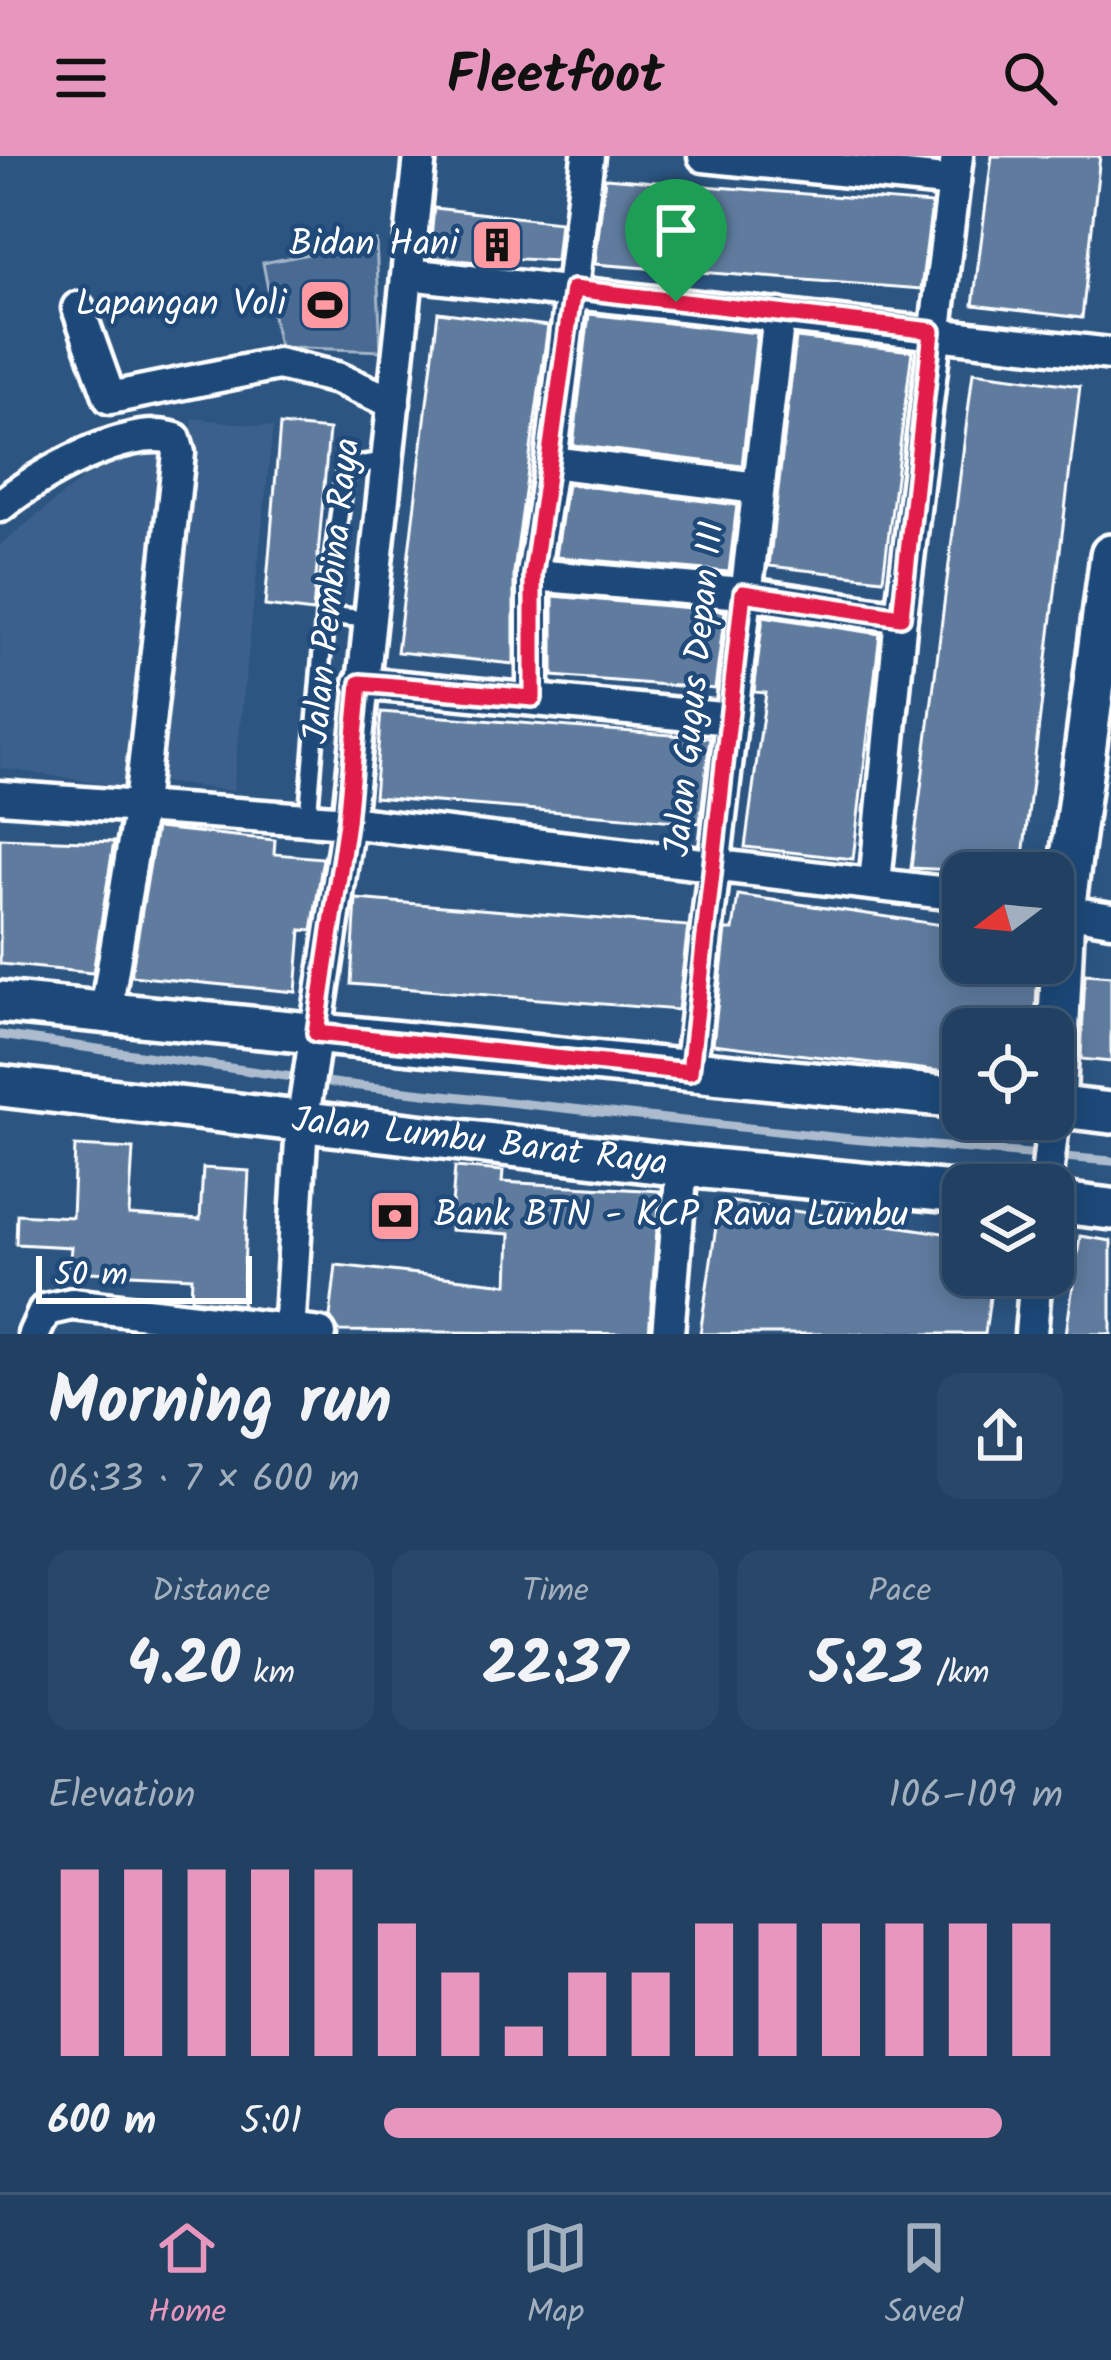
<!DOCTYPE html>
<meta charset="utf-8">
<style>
body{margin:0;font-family:Kalam,sans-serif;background:#294768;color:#f1f3f6;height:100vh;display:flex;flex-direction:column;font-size:45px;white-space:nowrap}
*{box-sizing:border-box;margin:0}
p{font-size:39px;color:#a2afbe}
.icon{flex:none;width:66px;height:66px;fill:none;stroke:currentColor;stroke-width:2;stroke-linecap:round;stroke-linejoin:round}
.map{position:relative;height:1178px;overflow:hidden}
.details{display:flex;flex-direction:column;background:#214062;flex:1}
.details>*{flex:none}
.needle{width:78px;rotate:254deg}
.fabs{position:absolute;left:942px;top:696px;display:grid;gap:24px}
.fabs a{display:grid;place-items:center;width:132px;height:132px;border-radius:24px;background:#214062;box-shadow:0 6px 30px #0003,0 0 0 3px #3e5977;font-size:60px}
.scale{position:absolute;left:36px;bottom:30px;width:216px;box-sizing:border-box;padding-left:12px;border:6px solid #fff;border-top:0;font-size:33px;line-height:42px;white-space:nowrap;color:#fff;-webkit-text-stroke:9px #1f4a7a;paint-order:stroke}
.pin{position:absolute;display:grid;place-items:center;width:102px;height:102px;color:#fff;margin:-123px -51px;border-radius:50% 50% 50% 0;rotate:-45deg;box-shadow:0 0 12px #0007}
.pin .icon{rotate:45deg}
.round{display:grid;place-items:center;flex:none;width:126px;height:126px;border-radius:24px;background:#294768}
.summary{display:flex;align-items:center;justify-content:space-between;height:204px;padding:0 48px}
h1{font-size:66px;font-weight:800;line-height:90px}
.stats{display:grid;grid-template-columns:repeat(3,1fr);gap:18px;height:204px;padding:12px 48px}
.stats div{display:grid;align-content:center;border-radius:24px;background:#294768;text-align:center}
.stats b{font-size:60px;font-weight:800}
.stats small{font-size:33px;font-weight:400}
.stats p{font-size:33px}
.chart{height:336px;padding:24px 48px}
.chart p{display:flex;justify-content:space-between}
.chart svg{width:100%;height:216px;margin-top:12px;stroke:#e797bd;stroke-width:6}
ul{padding:0 48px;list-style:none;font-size:39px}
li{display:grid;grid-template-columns:192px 144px 1fr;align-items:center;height:90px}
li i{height:30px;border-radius:15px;background:#e797bd}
header{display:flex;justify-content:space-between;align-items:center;height:156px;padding:0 48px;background:#e797bd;color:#111;font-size:54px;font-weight:800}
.tabs{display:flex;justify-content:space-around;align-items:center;height:168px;border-top:3px solid #3e5977;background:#214062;font-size:33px;color:#a2afbe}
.tabs a{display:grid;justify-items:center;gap:6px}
.tabs .selected{color:#e797bd}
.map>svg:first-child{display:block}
</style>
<header><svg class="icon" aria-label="menu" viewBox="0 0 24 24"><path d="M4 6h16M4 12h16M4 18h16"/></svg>Fleetfoot<svg class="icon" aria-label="search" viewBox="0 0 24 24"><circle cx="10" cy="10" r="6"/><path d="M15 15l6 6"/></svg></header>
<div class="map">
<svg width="1111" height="1178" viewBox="0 0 1111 1178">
<rect width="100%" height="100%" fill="#2c5582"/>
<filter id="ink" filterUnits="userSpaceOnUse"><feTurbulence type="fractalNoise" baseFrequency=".00833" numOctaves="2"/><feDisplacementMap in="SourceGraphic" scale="24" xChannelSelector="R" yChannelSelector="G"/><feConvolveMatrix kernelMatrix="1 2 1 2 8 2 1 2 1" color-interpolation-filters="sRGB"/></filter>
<g filter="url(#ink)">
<!-- built -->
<g fill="#3b618b">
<polygon points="193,262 273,271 233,635 153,625"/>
<polygon points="170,296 132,632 0,612 0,389 107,303"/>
</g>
<!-- green -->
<polygon fill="#486b92" stroke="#a4b5c8" stroke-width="3" points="376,85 381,195 279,191 263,107"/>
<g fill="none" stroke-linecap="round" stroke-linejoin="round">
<!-- stream -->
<polyline stroke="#acbcce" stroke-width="9" points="0,879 341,928 851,983 1111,1005"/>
</g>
<!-- building -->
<g fill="#5e7c9f" stroke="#fff" stroke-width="3">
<polygon points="992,0 1100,0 1082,162 973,149"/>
<polygon points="605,22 932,48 921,133 595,108"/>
<polygon points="434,52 560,66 556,105 505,102 505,109 429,101"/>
<polygon points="438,156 548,170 514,416 514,508 397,496"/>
<polygon points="589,158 757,177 742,310 573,289"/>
<polygon points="796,182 912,195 883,423 769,410"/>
<polygon points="973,216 1080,230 1021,717 911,712"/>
<polygon points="280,269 329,274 313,456 265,450"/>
<polygon points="567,328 737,349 729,416 556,401"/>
<polygon points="553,440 725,455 715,533 553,520"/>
<polygon points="763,460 880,478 853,703 745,691 766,537 754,536"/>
<polygon points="381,556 710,582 700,667 374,641"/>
<polygon points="156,672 275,684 274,698 323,702 312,775 301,774 296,836 131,820"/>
<polygon points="0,682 114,686 93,817 0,808"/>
<polygon points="738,739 963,772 963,807 1038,807 1035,873 963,873 963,918 713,888 726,774 733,774"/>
<polygon points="356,743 688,770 678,854 351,828"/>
<polygon points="1085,818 1111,820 1111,906 1081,903"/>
<polygon points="75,990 133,993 129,1059 200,1064 203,1012 249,1015 242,1149 191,1143 192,1121 69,1115 71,1091 16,1088 17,1058 72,1061"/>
<polygon points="455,1011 503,1015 502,1026 660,1035 649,1178 339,1175 330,1161 336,1109 508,1128 510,1078 450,1074"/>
<polygon points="720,1044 963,1080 963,1119 993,1119 985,1178 700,1178"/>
<polygon points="1080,1080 1111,1085 1111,1178 1066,1178"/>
</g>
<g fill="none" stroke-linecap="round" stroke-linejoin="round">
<!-- service casing -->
<g stroke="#fff" stroke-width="24">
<g id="service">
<polyline points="325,459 367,463"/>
<polyline points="308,662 325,459 345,319 350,310 385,305"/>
</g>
</g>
<!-- minor casing -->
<g stroke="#fff" stroke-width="39">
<g id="minor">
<polyline points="704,0 954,26"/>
<polyline points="409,118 1111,198"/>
<polyline points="78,152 110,242 278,208 337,222 394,247"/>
<polyline points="551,306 757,332"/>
<path d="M0,350C36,320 129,267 175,283L179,297L140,649L106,855"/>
<polyline points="533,419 743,437 901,461 957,0"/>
<polyline points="360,527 731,563"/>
<polyline points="533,542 533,419 551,306 588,0"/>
<polyline points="0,641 348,666 963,739"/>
<polyline points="875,727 901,461"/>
<polyline points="1053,753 1111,763"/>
<polyline points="690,916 779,159"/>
<polyline points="1046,1029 1055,950"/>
<polyline points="34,1178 45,1154 72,1148 320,1178"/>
<polyline points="289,1178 302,968 348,666 420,0"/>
<polyline points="668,1178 682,1010"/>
<polyline points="1031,1178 1036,1119"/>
</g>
</g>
<!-- tertiary casing -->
<g stroke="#fff" stroke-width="48">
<g id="tertiary">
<polyline points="0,846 963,942"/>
<path id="s1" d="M0,930L682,1010L963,1037"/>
<polyline points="1053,950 1111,957"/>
<polyline points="1055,950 1064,755 1111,399"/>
<polyline points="1053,1046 1111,1053"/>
</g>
</g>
<!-- service -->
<use href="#service" stroke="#1f4a7a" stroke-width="15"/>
<!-- minor -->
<use href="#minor" stroke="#1f4a7a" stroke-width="30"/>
<!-- tertiary -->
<use href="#tertiary" stroke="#1f4a7a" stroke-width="39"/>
</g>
</g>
<g fill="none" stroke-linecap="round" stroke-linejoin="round" filter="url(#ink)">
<!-- route casing -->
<g stroke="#fff" stroke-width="24">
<polygon id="route" points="573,133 932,175 901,461 743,437 690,916 316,877 347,666 360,527 533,542 533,419"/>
</g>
<!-- route -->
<use href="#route" stroke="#e11d48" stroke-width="15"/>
</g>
<!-- icons -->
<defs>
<g id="building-square" transform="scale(2.7)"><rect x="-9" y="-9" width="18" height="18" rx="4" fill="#ff9aa2" stroke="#1f4a7a"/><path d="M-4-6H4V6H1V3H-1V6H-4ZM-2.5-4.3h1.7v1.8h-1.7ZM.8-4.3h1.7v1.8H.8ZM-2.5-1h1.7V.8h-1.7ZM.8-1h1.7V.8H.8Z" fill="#111"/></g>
<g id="stadium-square" transform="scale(2.7)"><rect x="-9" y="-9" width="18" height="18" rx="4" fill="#ff9aa2" stroke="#1f4a7a"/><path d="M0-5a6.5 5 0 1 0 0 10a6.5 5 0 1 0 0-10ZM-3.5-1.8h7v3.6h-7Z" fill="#111"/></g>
<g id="bank-square" transform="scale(2.7)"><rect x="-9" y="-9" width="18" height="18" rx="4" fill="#ff9aa2" stroke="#1f4a7a"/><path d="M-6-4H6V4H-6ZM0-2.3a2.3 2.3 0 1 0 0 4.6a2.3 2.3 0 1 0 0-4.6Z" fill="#111"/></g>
</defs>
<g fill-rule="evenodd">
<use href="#building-square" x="497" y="89"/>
<use href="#stadium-square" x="325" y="149"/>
<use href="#bank-square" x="395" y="1060"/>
</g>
<g text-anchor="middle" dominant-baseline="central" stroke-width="9" stroke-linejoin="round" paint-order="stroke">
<!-- poi labels -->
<g font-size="36" fill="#fff" stroke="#1f4a7a" text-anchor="end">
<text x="458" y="89">Bidan Hani</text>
<text x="286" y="149">Lapangan Voli</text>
<text x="434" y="1060" text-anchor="start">Bank BTN - KCP Rawa Lumbu</text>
</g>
<!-- street labels -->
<g font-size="36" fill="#fff" stroke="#1f4a7a">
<text transform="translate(333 435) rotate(-84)">Jalan Pembina Raya</text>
<text transform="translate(696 533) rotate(-84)">Jalan Gugus Depan III</text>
<text stroke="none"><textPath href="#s1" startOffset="483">Jalan Lumbu Barat Raya</textPath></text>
</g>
</g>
</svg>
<div class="fabs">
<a><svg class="needle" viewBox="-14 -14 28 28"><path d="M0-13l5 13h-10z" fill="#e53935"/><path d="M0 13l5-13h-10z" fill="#a2afbe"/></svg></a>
<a><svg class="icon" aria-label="locate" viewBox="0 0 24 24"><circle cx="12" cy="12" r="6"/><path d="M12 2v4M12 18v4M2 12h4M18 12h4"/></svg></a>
<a><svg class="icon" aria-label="layers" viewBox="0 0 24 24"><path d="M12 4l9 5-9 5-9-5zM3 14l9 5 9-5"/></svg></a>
</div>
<div class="scale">50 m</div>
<div class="pin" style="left:676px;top:146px;background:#1e9e55"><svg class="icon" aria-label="arrive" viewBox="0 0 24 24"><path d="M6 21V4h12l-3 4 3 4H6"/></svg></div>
</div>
<section class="details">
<div class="summary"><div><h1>Morning run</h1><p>06:33 · 7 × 600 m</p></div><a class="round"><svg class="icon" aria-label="share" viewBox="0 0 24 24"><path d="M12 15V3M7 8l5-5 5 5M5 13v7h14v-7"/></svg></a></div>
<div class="stats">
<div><p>Distance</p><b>4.20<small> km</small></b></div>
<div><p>Time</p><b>22:37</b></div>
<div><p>Pace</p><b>5:23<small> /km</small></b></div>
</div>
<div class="chart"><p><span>Elevation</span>106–109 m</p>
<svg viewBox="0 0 160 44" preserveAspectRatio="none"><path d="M5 44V6M15 44V6M25 44V6M35 44V6M45 44V6M55 44V17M65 44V27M75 44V38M85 44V27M95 44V27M105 44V17M115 44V17M125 44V17M135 44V17M145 44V17M155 44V17"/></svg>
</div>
<ul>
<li><b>600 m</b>5:01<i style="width:91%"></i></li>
</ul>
</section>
<nav class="tabs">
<a class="selected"><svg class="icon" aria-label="home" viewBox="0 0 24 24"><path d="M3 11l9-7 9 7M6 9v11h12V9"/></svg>Home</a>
<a><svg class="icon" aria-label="map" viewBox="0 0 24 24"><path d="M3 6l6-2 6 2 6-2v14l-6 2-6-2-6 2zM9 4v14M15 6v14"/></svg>Map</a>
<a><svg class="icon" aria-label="saved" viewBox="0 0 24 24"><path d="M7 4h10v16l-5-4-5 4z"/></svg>Saved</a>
</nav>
